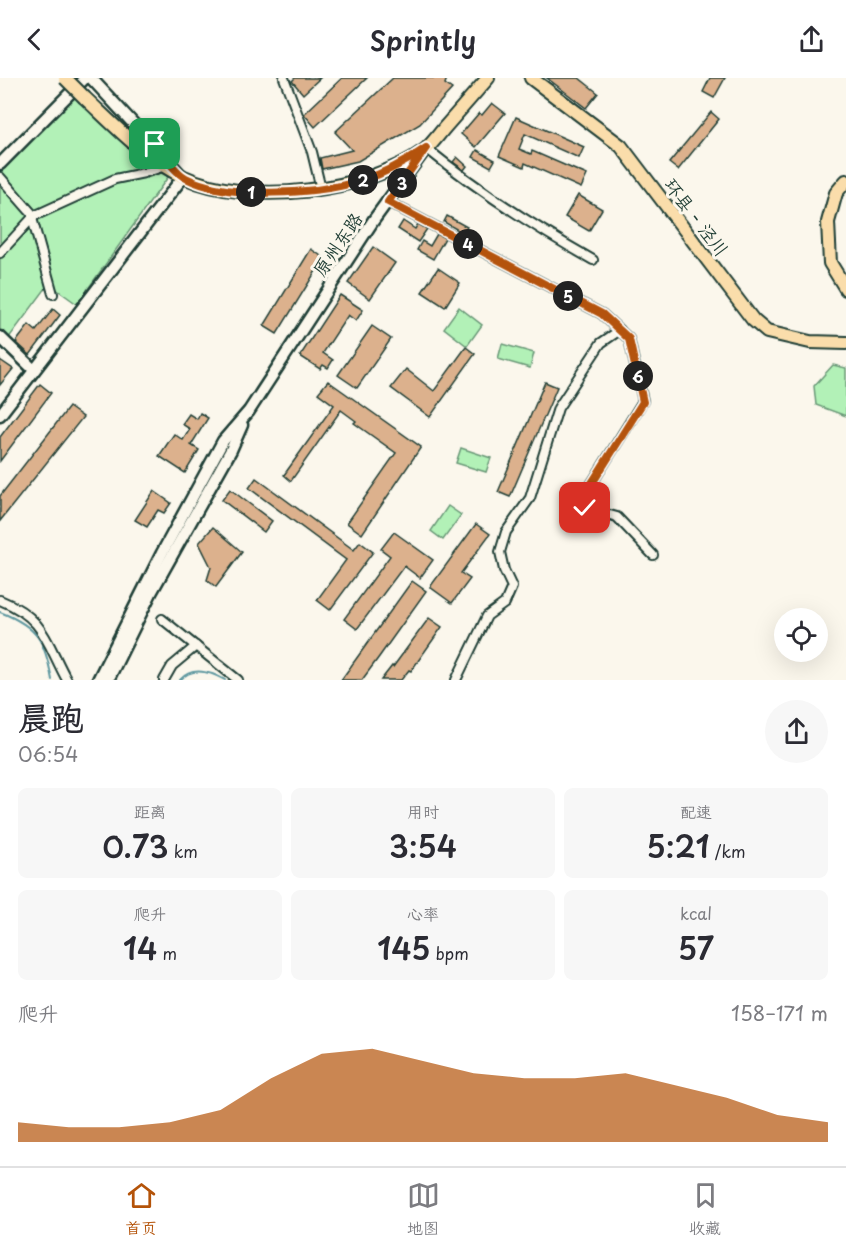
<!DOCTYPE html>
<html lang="zh">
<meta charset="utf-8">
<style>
body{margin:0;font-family:"Playpen Sans","LXGW WenKai TC",sans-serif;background:#f7f7f7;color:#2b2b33;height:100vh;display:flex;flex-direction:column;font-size:22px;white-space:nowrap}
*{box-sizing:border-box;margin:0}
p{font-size:20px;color:#7c7c81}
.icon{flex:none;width:33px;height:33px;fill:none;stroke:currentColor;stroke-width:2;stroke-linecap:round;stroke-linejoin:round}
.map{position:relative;height:602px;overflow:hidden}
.drawer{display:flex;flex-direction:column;background:#fff;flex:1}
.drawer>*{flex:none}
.tools{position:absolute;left:774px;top:530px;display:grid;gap:12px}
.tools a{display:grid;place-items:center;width:54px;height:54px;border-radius:50%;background:#fff;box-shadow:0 6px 24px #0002;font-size:30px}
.pin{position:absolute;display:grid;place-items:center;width:51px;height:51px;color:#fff;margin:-26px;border-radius:12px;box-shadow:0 3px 9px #0006}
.km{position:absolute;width:30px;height:30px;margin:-15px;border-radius:50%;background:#222;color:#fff;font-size:16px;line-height:30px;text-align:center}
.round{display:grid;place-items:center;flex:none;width:63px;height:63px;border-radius:32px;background:#f7f7f7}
.summary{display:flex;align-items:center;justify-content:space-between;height:102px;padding:0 18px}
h1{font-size:33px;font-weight:600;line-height:45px}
.metrics{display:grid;grid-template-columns:repeat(3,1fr);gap:9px;height:102px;padding:6px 18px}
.metrics div{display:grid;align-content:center;border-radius:9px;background:#f7f7f7;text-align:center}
.metrics b{font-size:30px;font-weight:600}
.metrics small{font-size:16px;font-weight:400}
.metrics p{font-size:16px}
.chart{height:168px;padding:12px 18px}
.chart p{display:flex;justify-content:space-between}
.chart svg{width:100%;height:108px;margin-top:6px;fill:#b45309;opacity:.7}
header{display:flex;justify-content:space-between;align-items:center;height:78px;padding:0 18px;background:#fff;font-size:27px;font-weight:600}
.dock{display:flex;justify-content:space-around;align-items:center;height:84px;border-top:2px solid #e1e1e2;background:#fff;font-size:16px;color:#7c7c81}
.dock a{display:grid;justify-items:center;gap:3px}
.dock .selected{color:#b45309}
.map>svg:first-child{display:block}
</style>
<header><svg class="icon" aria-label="back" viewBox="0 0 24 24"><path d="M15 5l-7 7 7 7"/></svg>Sprintly<svg class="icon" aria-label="share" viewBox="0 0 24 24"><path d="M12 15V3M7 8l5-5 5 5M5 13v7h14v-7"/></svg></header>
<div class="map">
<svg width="846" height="602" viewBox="0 0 846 602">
<rect width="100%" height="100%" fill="#fbf7ec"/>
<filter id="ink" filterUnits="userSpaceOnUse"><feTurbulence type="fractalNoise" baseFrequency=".0167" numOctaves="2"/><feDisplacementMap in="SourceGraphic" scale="12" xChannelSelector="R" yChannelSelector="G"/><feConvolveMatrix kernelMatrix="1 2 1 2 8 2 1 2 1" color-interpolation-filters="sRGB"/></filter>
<g filter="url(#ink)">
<!-- green -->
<g fill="#b2f1b7" stroke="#689776" stroke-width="1.5">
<polygon points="74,18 168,99 77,226 49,206 8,261 0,254 0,94"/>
<polygon points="459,229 482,247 467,268 444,250"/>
<polygon points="502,266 534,275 530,290 498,281"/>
<polygon points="833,287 846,290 846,338 816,327 814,308"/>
<polygon points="461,370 491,380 486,394 456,385"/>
<polygon points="448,428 461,437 443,462 431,453"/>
</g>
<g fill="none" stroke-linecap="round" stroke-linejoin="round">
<!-- stream -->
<g stroke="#5e98a0" stroke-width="2">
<path d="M0,534C38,549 45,563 52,602"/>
<path d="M180,602C192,588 211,594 225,602"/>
</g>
</g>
<!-- building -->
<g fill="#dcb18d" stroke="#1f3d34" stroke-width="1.5">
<polygon points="295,0 320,0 303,16 292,3"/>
<polygon points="342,0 367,0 315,49 304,36"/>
<polygon points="393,0 447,0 445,6 452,11 420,46 358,83 322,91 320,80 352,72 335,54"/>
<polygon points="547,0 579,0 598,15 586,30"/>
<polygon points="710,0 725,0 714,20 703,14"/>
<polygon points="492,25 505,35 476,69 461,56 479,35 482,37"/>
<polygon points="711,34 719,41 678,92 669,85"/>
<polygon points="516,39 584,69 579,80 525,56 519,71 531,76 532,73 587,97 581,110 525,85 524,89 499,78"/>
<polygon points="477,72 495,82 491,89 473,79"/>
<polygon points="457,79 467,88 464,92 453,84"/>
<polygon points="578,117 602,131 589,153 565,139"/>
<polygon points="447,138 467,149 463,155 444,144"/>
<polygon points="403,143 415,151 418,146 427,151 418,164 398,151"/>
<polygon points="437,156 445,160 433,181 417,172 422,163 430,168"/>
<polygon points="373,169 395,185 370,221 348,205"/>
<polygon points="311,171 324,180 277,256 264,248"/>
<polygon points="438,190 460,205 445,229 422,214"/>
<polygon points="340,217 363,232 356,243 348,237 323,275 333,282 328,290 323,287 320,291 300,278"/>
<polygon points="53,231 60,237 30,277 16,264 29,247 36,253"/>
<polygon points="372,248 391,261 357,310 338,297"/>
<polygon points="466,269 475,276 430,339 391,310 406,291 434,313"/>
<polygon points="0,282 13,291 0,307"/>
<polygon points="328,303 421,369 362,456 347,445 396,375 354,345 356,343 341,332 291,403 284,397 334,327 318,315"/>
<polygon points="545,304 557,309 510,419 498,414"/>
<polygon points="40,306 51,315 0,383 0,359"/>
<polygon points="69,329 83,339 0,443 0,418"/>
<polygon points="200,335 208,340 191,367 199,372 185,395 159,378 174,356 183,362 190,351 182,346 189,336 197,341"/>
<polygon points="256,400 354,472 360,464 373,474 330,532 317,522 346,482 249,410"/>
<polygon points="230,411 272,443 264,454 222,422"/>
<polygon points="154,413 171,425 164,435 158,432 147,449 135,442"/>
<polygon points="476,446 490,456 461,495 470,501 452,525 430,509"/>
<polygon points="213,449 242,474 216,509 207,502 211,489 199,465"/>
<polygon points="394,454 433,482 420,500 404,488 357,551 344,541 390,478 381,471"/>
<polygon points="412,503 426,513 379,579 362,602 341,602"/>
<polygon points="429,540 442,549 411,593 409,592 401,602 381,602 392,588 393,589"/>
</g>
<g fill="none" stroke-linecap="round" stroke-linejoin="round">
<!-- street casing -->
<g stroke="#1f3d34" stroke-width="12">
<g id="street">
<polyline points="284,0 312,74 321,111"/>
<path d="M426,70C480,114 533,148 593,182"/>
<polyline points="0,99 34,138"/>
<polyline points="388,124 602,236 629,261 643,323 584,418 585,430 617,439 653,477"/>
<polyline points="32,140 53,216"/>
<polyline points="0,175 34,138 115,101 144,95 165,88"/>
<path d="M0,522C45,540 46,564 67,602"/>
<polyline points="162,541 238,602"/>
<polyline points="164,602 172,588 196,568"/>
<polyline points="456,602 487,538 505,525 512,509 504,492 500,474 506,454 530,420 558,330 601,265 620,252"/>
</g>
</g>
<!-- secondary casing -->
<g stroke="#1f3d34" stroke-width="15">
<g id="secondary">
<polyline points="0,86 85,0"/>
<polyline points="0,259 34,292"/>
<polyline points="0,337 183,99 91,0"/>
<polyline points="98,602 162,475 223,363 249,333 373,143 424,73"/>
<polyline points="108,602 152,513 231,372 242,347"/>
</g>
</g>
<!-- primary casing -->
<g stroke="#1f3d34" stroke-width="16">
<g id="primary">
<polyline points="531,0 621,68 753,242 767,254 810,264 846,265"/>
<path d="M85,20C116,49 146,81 184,99C249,129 368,114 425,72C433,65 439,56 446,48C460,32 474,16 488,0"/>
<polyline points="846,103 836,115 828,144 830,185 846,211"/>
</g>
</g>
<!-- street -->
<use href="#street" stroke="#fbf7ec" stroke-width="8"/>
<!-- secondary -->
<use href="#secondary" stroke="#fbf7ec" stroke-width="10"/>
<!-- primary -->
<use href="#primary" stroke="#faddab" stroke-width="12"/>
<!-- primary-bridge casing -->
<g stroke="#1f3d34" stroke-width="16" stroke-linecap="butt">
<polyline id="primary-bridge" points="65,0 85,20"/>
</g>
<!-- primary-bridge -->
<use href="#primary-bridge" stroke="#faddab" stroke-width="12"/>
</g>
</g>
<g fill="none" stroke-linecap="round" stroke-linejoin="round" filter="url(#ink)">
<!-- route casing -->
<g stroke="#fff" stroke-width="12">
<path id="route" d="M155,66C164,76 174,94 186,100C229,122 315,116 361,103C385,95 406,84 426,70L388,124L602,236L629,261L643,324L584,418L585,430"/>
</g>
<!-- route -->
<use href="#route" stroke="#b45309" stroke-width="8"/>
</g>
<g text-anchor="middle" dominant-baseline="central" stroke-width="6" stroke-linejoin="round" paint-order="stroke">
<!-- street labels -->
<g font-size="18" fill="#1f3d34" stroke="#fbf7ec">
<text transform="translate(697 139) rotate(53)">环县 - 泾川</text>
<text transform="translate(337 166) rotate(-56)">原州东路</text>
</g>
</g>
</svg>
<div class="tools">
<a><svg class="icon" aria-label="locate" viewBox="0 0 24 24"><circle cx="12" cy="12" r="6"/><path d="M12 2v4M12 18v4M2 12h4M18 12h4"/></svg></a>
</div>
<div class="pin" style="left:155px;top:66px;background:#1e9e55"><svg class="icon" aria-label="arrive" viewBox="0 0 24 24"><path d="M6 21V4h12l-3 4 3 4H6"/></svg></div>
<div class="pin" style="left:585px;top:430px;background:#d93025"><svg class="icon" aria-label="check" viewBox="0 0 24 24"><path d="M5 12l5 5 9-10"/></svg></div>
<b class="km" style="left:251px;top:114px">1</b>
<b class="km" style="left:363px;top:102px">2</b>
<b class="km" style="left:402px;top:105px">3</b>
<b class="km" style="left:468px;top:166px">4</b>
<b class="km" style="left:568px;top:218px">5</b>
<b class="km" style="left:638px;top:298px">6</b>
</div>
<section class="drawer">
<div class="summary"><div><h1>晨跑</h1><p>06:54</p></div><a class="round"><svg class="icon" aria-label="share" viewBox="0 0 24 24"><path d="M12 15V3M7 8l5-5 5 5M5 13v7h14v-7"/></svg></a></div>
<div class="metrics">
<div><p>距离</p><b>0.73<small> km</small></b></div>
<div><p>用时</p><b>3:54</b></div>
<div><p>配速</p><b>5:21<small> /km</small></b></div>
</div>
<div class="metrics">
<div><p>爬升</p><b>14<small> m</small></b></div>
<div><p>心率</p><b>145<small> bpm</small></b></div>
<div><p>kcal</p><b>57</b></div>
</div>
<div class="chart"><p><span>爬升</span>158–171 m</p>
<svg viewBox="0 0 160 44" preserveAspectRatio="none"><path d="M0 44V36L10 38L20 38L30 36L40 31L50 18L60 8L70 6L80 11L90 16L100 18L110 18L120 16L130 21L140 26L150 33L160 36V44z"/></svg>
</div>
</section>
<nav class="dock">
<a class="selected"><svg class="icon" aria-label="home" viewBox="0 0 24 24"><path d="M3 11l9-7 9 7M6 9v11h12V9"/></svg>首页</a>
<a><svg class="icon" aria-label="map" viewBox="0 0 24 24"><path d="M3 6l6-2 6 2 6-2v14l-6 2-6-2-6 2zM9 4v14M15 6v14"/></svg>地图</a>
<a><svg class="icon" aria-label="saved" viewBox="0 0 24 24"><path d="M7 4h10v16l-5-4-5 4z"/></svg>收藏</a>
</nav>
